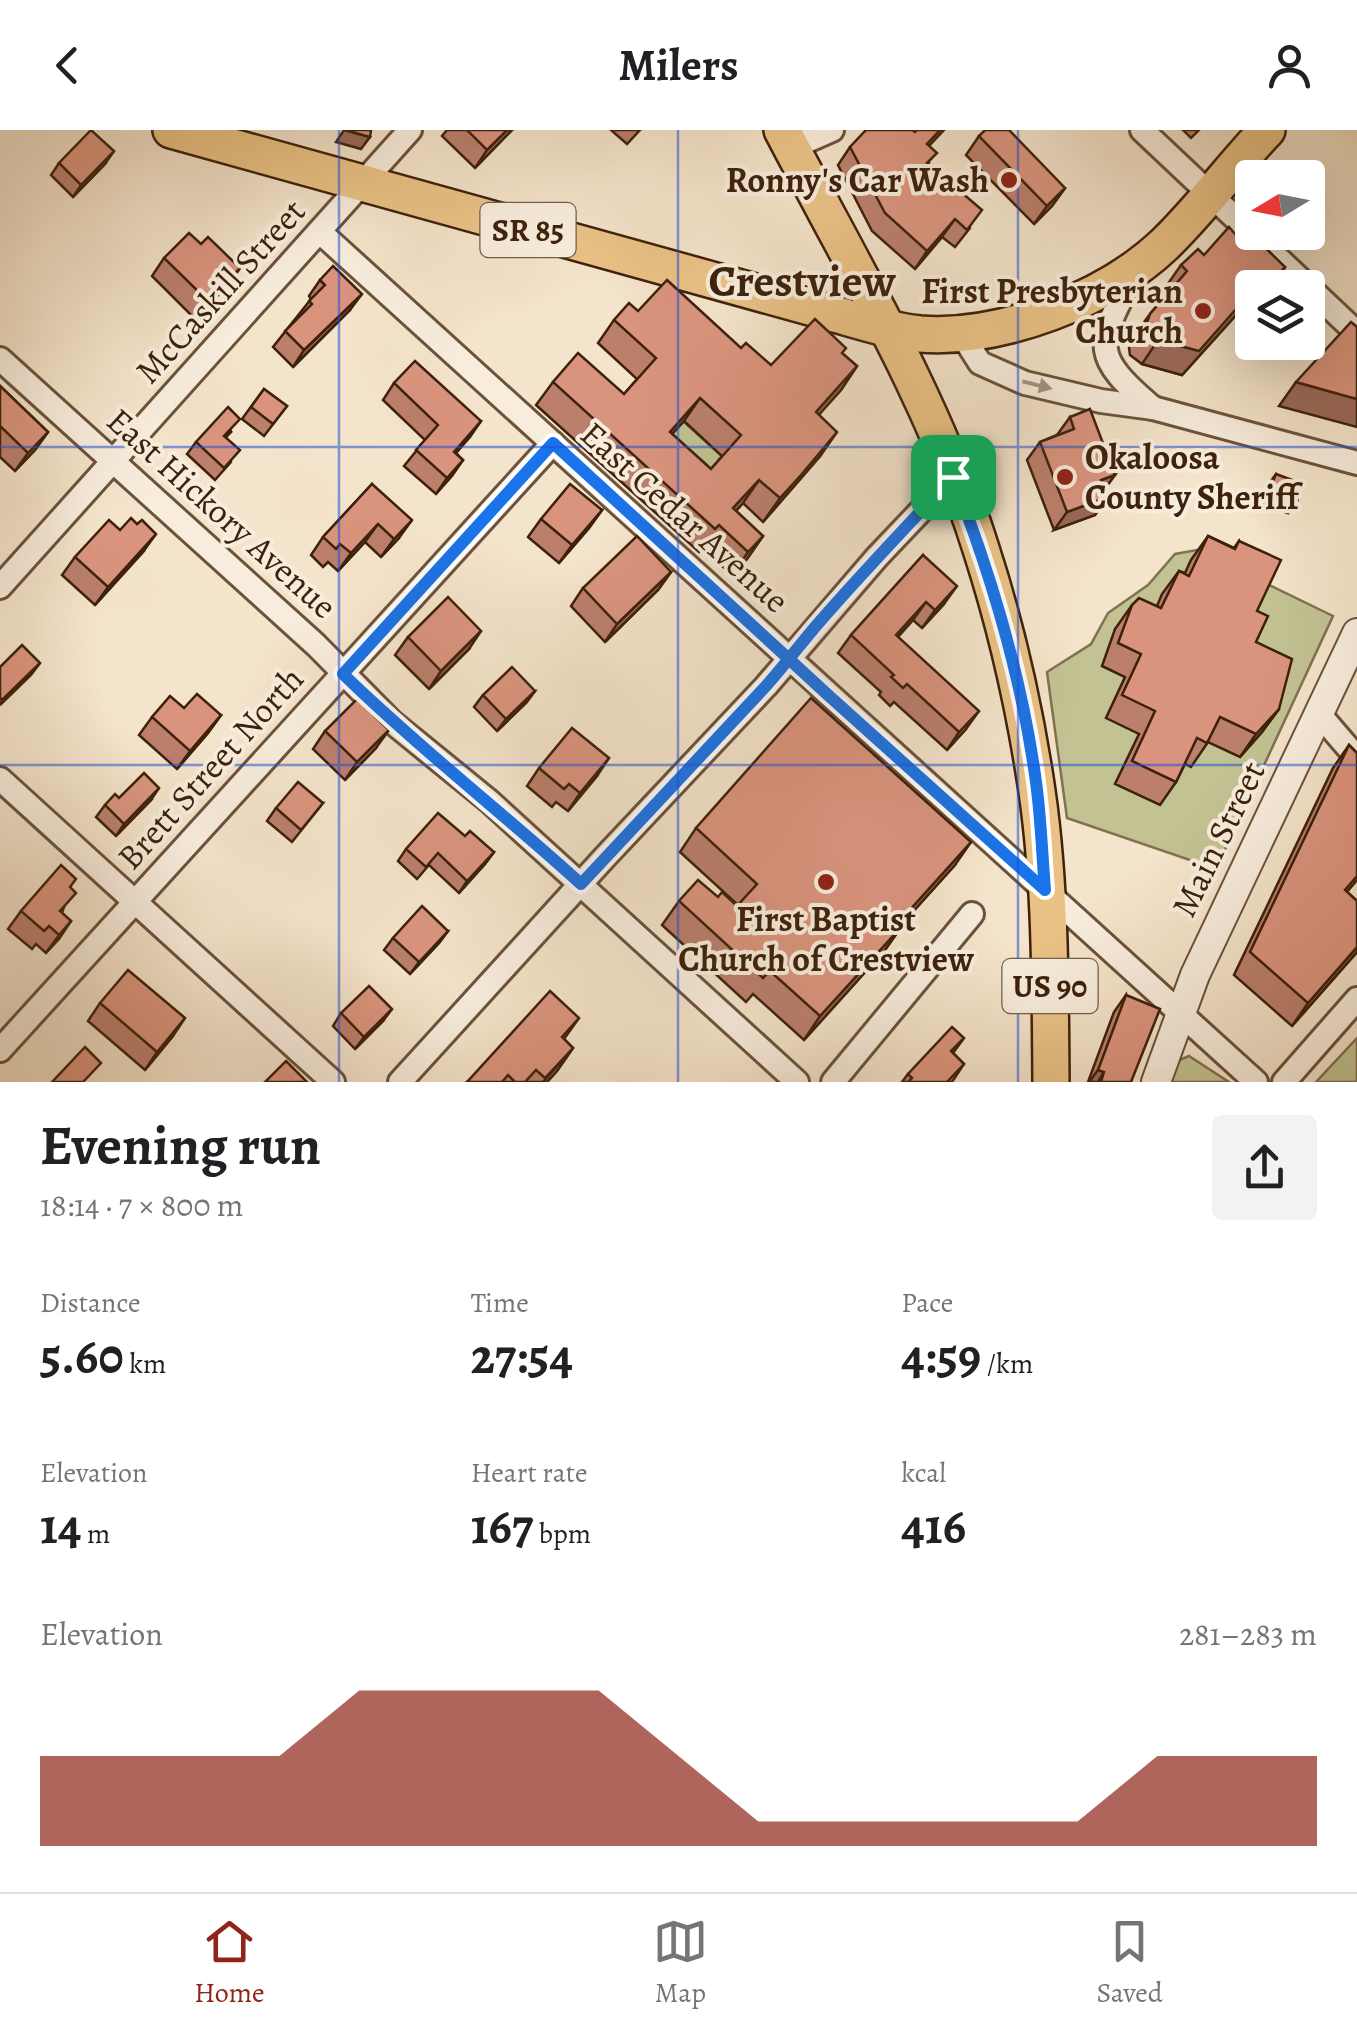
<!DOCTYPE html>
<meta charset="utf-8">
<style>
body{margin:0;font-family:Alegreya,serif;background:#f2f2f2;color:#202124;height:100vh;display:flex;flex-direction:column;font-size:38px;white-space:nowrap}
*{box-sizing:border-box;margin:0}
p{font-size:32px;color:#757577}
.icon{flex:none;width:55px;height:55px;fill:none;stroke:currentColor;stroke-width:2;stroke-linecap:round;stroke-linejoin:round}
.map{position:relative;height:952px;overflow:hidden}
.side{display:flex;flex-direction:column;background:#fff;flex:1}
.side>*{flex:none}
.needle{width:65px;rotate:260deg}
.fabs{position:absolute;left:1235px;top:30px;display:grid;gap:20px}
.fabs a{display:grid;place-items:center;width:90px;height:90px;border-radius:10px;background:#fff;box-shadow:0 10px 40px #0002;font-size:50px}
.pin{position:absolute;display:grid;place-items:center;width:85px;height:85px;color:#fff;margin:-42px;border-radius:20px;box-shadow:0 5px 15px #0006}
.round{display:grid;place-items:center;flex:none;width:105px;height:105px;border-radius:10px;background:#f2f2f2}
.summary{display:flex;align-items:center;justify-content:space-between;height:170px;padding:0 40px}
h1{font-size:55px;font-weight:700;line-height:75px}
.metrics{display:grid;grid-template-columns:repeat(3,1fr);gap:15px;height:170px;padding:10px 40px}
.metrics div{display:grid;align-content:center}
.metrics b{font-size:50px;font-weight:700}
.metrics small{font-size:28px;font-weight:400}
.metrics p{font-size:28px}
.chart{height:280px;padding:20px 40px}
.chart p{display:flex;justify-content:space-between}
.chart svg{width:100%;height:180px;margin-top:10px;fill:#8f2418;opacity:.7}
header{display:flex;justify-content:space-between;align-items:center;height:130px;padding:0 40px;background:#fff;font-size:45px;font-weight:700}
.tabs{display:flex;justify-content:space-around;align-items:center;height:140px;border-top:2px solid #e0e0e0;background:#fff;font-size:28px;color:#757577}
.tabs a{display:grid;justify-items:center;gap:5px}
.tabs .active{color:#8f2418}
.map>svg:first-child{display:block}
</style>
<header><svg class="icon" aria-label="back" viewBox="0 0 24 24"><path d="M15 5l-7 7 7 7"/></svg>Milers<svg class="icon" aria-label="person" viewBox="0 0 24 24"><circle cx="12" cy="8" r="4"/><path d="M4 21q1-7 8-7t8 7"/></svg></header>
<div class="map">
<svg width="1357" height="952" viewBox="0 0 1357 952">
<rect width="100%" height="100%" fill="#f4e4cb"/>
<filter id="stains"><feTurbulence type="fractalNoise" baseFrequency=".002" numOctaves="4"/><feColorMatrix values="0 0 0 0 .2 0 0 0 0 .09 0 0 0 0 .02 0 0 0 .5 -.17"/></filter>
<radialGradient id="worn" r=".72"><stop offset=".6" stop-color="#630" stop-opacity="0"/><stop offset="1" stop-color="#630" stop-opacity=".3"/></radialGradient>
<!-- green -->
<g fill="#c2c293" stroke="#80724f" stroke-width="2.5">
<polygon points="674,283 725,329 686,372 653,325"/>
<polygon points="1197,420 1333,486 1216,739 1067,688 1047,542 1091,514 1108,483 1148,455 1175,424"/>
<polygon points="1357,908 1357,952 1316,952"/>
<polygon points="1189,926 1229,952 1168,952 1175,932"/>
</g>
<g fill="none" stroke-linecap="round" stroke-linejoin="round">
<!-- minor casing -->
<g stroke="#6b523b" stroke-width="28">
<g id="minor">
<polyline points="1142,0 1357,203"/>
<polyline points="788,10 807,11 832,0"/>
<polyline points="320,102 1256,952"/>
<path d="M1134,143C1098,214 1088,223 1153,278"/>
<polyline points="961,203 980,233 1025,253 1101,271 1153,278 1357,333"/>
<polyline points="0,229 316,515 392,592 489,671 797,952"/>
<polyline points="0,457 410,0"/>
<polyline points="1320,585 1357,628"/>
<polyline points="0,649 333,952"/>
<polyline points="0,920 553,313"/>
<polyline points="400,952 605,727 766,556 877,427 953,347"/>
<polyline points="833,952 972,784"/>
<polyline points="1284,952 1357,869"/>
</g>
</g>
<!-- tertiary casing -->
<g stroke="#6b523b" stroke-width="32">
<polyline id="tertiary" points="1156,952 1195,845 1357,503"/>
</g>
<!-- primary casing -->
<g stroke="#3d210b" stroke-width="40">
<g id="primary">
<path d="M171,0L831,183C860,191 890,201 920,204C1001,210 1106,170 1165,114C1201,79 1232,37 1267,0"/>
<path d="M782,0C853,136 935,272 981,419C1005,493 1023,571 1035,648C1051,748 1050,851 1051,952"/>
</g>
</g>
<!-- minor -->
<use href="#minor" stroke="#f8eddd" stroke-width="22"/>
<!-- tertiary -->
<use href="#tertiary" stroke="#f8eddd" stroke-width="28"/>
<!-- primary -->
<use href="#primary" stroke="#eac286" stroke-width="35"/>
</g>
<!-- wall -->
<g fill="#bb7f6c" stroke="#3d210b" stroke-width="2.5" fill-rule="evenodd">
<polygon points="447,0 512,0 475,38 442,6"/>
<polygon points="611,0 640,0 627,14"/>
<polygon points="1183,0 1199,0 1191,8"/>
<polygon points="979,6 1065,58 1052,76 1034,94 966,25"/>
<polygon points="929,16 929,34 970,98 955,117 942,107 915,139 872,101 838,35 850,17"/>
<polygon points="59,33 105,34 73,67 51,45"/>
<polygon points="1236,105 1285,137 1271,158 1252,158 1252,178 1241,190 1237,184 1182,245 1142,234 1130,225 1129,218 1133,207 1150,184 1168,162 1165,158 1181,135 1204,125"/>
<polygon points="201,114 240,138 227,156 195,189 152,146 164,128"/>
<polygon points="320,150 350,180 293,237 273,217 311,169 309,166"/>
<path d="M638,181L741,218L771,235L842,223L857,236L841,260L819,284L821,325L763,392L743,373L736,381L763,406L747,429L732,445L702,418L699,422L536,275L553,252L624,264L637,249L598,213L614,190ZM684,291L722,326L711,339L672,304Z"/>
<polygon points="394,253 481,291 456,323 463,330 436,364 404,336 425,310 383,270"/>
<polygon points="0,256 48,302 35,320 15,341 0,327"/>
<polygon points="264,259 287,276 264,306 242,289"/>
<polygon points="1070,287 1108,367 1095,385 1054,400 1027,330 1040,312 1057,305"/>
<polygon points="232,301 226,307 231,332 215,350 187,324 196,312"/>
<polygon points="1276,344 1297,371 1288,383 1261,373 1267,356"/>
<polygon points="372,354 399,408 381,427 365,412 338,441 328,432 323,437 311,425 323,407"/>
<polygon points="602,380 589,398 559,433 528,407 541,389"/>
<polygon points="1208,406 1234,418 1239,411 1257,481 1256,512 1279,579 1262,602 1240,627 1208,612 1191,637 1185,634 1176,652 1160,675 1115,654 1139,604 1106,588 1125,547 1102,536 1115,499 1132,475 1157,476 1162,464 1179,441 1185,443 1191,430"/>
<polygon points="143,422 95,475 62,445 75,427"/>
<polygon points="923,425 944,474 922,498 913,490 898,507 966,599 947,620 894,572 890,576 879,565 881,562 838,523 851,505"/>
<polygon points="671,442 658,460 605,512 571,476 583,458"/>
<polygon points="408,507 469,519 429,559 395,525"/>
<polygon points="535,561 526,573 497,601 474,577 483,565"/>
<polygon points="184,578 221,585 208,603 177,639 139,605 152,587"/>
<polygon points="325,601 376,618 345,650 313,619"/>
<polygon points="1349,615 1357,623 1357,750 1347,762 1357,771 1357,822 1292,896 1234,845 1333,638"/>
<polygon points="539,638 597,646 568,681 556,672 552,677 527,656"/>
<polygon points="119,668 151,670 116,706 96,687 105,675"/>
<polygon points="323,673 292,712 267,691 276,678"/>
<polygon points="696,698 955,735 901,795 902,796 885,820 804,910 753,864 746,872 662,795 679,771 738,775 680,722"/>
<polygon points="465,706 494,722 485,734 459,763 429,735 417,749 398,731 406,719"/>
<polygon points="70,758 62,783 71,791 46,823 36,814 32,819 8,799 21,781"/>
<polygon points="448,801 439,813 410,844 384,820 393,808"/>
<polygon points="1126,865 1131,952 1088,952 1114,882"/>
<polygon points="100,873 173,906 145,940 88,891"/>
<polygon points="341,883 383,891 355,919 333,896"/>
<polygon points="579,888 564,909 573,918 557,941 547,952 467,952"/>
<polygon points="964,908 953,923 964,934 952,952 902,952 908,944"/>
</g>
<!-- shaded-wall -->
<g fill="#996858" stroke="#3d210b" stroke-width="2.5">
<polygon points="344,0 370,7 361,19 336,12"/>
<polygon points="507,0 512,0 475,38 487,20"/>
<polygon points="940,0 944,0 915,31 927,14"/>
<polygon points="114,21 105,34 73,67 81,55"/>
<polygon points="1065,58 1052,76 1034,94 1047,76"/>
<polygon points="955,89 942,107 915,139 927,121"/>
<polygon points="1285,137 1271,158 1266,158"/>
<polygon points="240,138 227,156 195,189 208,171"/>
<polygon points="1252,161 1237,184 1182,245 1142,234 1158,210"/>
<polygon points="362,164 350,180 293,237 304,220"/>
<polygon points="857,236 841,260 800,306 816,282"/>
<polygon points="1296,252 1357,269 1357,297 1279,276"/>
<polygon points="700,268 684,291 653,325 670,302"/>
<polygon points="481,291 470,307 443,338 454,322"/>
<polygon points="48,302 35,320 15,341 28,323"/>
<polygon points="837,302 821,325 763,392 780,368"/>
<polygon points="463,330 452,346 436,364 447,348"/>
<polygon points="1115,345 1102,363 1101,350"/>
<polygon points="759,350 743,373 721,397 733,378"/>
<polygon points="1269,361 1297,371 1288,383 1261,373"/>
<polygon points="1108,367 1095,385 1054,400 1067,382"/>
<polygon points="602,380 589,398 559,433 572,415"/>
<polygon points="412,390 399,408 381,427 394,409"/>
<polygon points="378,394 365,412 338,441 351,423"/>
<polygon points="156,404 143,422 95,475 108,457"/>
<polygon points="763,406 747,429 732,445 748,422"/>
<polygon points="671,442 658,460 605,512 617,494"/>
<polygon points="957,456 944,474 922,498 935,480"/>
<polygon points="926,472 913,490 883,523 896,505"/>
<polygon points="481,501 469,519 429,559 441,541"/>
<polygon points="40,533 31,545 0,575 2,570"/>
<polygon points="535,561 526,573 497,601 506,589"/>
<polygon points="1279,579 1262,602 1240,627 1256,604"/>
<polygon points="979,581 966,599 947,620 959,602"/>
<polygon points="221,585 208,603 177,639 190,621"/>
<polygon points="389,600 376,618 345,650 357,632"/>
<polygon points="609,628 597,646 568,681 580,663"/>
<polygon points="159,658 151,670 116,706 124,694"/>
<polygon points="971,712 955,735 882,816 898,793"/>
<polygon points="494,722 485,734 459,763 467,751"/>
<polygon points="71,791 59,809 46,823 59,805"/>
<polygon points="902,796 885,820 804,910 820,886"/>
<polygon points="448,801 439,813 410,844 419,832"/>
<polygon points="1357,817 1357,822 1292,896 1308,873"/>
<polygon points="392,879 383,891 355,919 364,907"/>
<polygon points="185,888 173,906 145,940 157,922"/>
<polygon points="573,918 557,941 547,952 543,952"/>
<polygon points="1098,940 1104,942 1098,952 1089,952"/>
</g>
<!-- building -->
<g fill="#da947e" stroke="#3d210b" stroke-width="2.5" fill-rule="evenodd">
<polygon points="91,0 114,21 81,55 59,33"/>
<polygon points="345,0 371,0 370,7"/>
<polygon points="467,0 507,0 487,20"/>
<polygon points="866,0 912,0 915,2 917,0 940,0 927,14 937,23 927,33 982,80 967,100 955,89 927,121 885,83 850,17"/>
<polygon points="985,0 1009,0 1065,58 1047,76 979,6"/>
<polygon points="1229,97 1236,105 1244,97 1285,137 1266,158 1252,158 1252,161 1199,221 1158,210 1147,202 1146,195 1150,184 1187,141 1181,135 1198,119 1204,125"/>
<polygon points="189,103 201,114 208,107 240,138 208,171 164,128"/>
<polygon points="333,136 362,164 304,220 285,201 312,174 309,171 325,155 320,150"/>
<path d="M667,150L741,218L746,213L771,235L815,189L846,218L842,223L857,236L816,282L837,302L801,345L780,368L759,350L733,378L763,406L748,422L719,395L715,399L553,252L578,223L624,264L656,228L614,190L629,173L638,181ZM700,268L741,305L711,339L670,302Z"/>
<polygon points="1351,192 1357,197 1357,269 1296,252"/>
<polygon points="415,231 481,291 454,322 463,330 447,348 416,320 438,295 394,253"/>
<polygon points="0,256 48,302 28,323 0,296"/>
<polygon points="264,259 287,276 273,294 251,277"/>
<polygon points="228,277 240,289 224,306 240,320 224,338 196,312"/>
<polygon points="1090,279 1115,345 1101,350 1108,367 1067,382 1040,312 1074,299 1070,287"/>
<polygon points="1276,344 1303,354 1297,371 1269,361"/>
<polygon points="372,354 412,390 394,409 378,394 351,423 340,414 336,419 323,407"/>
<polygon points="570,354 602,380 572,415 541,389"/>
<polygon points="131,388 137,394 142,390 156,404 108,457 75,427 109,390 120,400"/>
<polygon points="637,406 671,442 617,494 583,458"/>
<polygon points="1208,406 1235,419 1239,411 1281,430 1257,481 1268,486 1256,512 1292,529 1279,579 1256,604 1220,587 1207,613 1197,608 1176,652 1132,631 1155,581 1122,565 1141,524 1118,513 1132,475 1139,468 1161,478 1179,441 1189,446"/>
<polygon points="923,425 957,456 935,480 926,472 896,505 979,581 959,602 907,554 903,558 891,547 894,545 851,505"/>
<polygon points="448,467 481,501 441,541 408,507"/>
<polygon points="22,515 40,533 2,570 0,568 0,537"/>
<polygon points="512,537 535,561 506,589 483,565"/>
<polygon points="197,564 221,585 190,621 152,587 170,566 184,578"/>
<polygon points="811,568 971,712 898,793 902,796 820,886 770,841 763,848 679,771 698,750 718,767 722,762 737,776 757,754 696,698"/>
<polygon points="357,569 389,600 357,632 325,601"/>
<polygon points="572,598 609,628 580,663 569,654 564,659 539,638"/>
<polygon points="1349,615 1357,623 1357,746 1345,760 1357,771 1357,817 1308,873 1250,822"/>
<polygon points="144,643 159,658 124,694 105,675 115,664 119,668"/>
<polygon points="298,652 323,673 301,700 276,678"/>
<polygon points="438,683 465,706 470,701 494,722 467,751 438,723 426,737 406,719"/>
<polygon points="61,735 76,749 70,757 76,763 60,781 71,791 59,805 49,796 44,801 21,781"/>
<polygon points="422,776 448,801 419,832 393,808"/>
<polygon points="128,840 185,888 157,922 100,873"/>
<polygon points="369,856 392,879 364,907 341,883"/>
<polygon points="550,861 579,888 562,907 573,918 545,948 536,940 525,952 515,952 508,945 502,952 467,952"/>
<polygon points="1126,865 1160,879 1131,952 1101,952 1104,942 1098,940"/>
<polygon points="952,897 964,908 951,921 964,934 947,952 908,952 912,948 908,944"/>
<polygon points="85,917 101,933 83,952 52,952"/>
<polygon points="286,931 307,952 265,952"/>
</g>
<!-- one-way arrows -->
<defs><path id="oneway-solid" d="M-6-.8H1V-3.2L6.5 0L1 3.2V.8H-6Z" transform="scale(2.5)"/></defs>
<use fill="#a4917e" href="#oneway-solid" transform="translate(1037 255) rotate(14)"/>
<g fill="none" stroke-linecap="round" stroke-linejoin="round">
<!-- route casing -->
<g stroke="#fff" stroke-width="20">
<path id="route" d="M953,347C907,396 860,445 816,496C799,516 783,537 766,556L581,754C503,683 419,618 343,544L553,313L790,530L828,565L1045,760C1042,724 1041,688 1036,652C1022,548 991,444 953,347"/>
</g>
<!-- route -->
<use href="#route" stroke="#1a73e8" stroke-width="12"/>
</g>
<!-- grid -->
<path fill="none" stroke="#1d4ed8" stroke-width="2.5" stroke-opacity="0.55" d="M339,0V952M678,0V952M1018,0V952M0,317H1357M0,635H1357"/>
<!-- markers -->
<g fill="#8f2418" stroke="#f8eddd" stroke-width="4">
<circle cx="1009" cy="50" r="10"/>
<circle cx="1203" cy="181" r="10"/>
<circle cx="1065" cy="347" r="10"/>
<circle cx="826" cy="752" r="10"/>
</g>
<g text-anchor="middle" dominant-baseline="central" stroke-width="8" stroke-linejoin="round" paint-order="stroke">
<!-- shield labels -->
<g fill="#f8eddd" stroke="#755e4a" stroke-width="2.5">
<rect x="480.5" y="73" width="95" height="54" rx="8"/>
<rect x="1002.5" y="829" width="95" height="54" rx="8"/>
</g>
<g font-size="32" font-weight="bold" fill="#3d210b">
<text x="528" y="100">SR 85</text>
<text x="1050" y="856">US 90</text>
</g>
<!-- poi labels -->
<g font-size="35" font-weight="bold" fill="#3d210b" stroke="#f8eddd" text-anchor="end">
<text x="989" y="50">Ronny's Car Wash</text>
<text x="1183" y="161">First Presbyterian<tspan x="1183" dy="40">Church</tspan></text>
<text x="1085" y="327" text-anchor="start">Okaloosa<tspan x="1085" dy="40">County Sheriff</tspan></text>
<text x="826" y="789" text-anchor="middle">First Baptist<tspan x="826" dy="40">Church of Crestview</tspan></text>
</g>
<!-- street labels -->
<g font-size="35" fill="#3d210b" stroke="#f8eddd">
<text transform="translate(220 161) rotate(-48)">McCaskill Street</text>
<text transform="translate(222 383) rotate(42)">East Hickory Avenue</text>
<text transform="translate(685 387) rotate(42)">East Cedar Avenue</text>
<text transform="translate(210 638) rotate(-48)">Brett Street North</text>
<text transform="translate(1218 709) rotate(-64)">Main Street</text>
</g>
<!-- district labels -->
<g font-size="45" font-weight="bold" fill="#3d210b" stroke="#f8eddd">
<text x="802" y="151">Crestview</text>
</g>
</g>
<rect width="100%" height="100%" filter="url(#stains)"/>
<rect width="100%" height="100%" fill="url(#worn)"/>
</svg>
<div class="fabs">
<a><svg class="needle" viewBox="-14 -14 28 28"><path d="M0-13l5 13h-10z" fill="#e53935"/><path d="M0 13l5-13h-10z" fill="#757577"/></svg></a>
<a><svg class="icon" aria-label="layers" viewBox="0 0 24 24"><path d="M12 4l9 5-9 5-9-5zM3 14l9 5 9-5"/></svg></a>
</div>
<div class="pin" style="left:953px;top:347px;background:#1e9e55"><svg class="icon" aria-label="arrive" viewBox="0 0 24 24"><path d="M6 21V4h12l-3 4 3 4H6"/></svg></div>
</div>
<section class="side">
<div class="summary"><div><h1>Evening run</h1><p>18:14 · 7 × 800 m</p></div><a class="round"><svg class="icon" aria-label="share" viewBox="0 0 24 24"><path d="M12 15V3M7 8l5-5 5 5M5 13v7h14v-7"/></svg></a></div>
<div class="metrics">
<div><p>Distance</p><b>5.60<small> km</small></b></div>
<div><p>Time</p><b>27:54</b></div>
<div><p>Pace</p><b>4:59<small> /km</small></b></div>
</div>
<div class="metrics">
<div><p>Elevation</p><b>14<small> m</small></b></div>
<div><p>Heart rate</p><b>167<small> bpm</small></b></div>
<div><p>kcal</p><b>416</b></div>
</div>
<div class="chart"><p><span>Elevation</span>281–283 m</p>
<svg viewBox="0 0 160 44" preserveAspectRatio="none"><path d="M0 44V22L10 22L20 22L30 22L40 6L50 6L60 6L70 6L80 22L90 38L100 38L110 38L120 38L130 38L140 22L150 22L160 22V44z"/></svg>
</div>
</section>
<nav class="tabs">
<a class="active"><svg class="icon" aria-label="home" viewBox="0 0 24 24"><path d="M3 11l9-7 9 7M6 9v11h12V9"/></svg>Home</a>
<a><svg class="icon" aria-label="map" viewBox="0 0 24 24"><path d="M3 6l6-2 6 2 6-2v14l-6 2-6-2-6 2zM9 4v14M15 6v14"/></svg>Map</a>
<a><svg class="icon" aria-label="saved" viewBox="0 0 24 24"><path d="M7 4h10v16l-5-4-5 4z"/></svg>Saved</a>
</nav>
